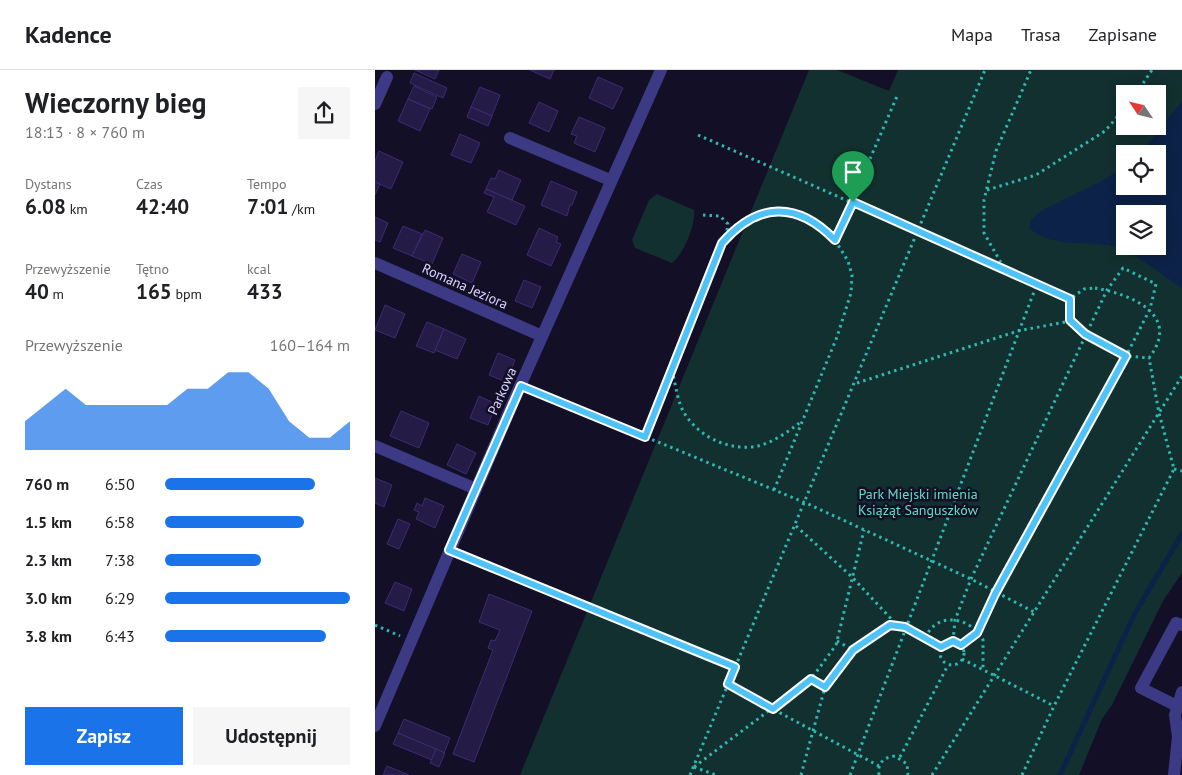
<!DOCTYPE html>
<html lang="pl">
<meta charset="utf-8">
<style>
body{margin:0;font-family:"PT Sans",sans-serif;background:#f6f6f6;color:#202124;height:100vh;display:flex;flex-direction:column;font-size:19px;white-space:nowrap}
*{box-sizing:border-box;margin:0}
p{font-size:16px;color:#757577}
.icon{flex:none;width:28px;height:28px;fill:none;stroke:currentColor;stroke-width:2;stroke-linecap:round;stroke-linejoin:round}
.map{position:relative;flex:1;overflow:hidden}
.sheet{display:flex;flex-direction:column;background:#fff;width:375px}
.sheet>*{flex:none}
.needle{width:32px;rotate:305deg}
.fabs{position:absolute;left:741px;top:15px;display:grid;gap:10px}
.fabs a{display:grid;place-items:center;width:50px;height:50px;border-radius:0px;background:#fff;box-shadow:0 2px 12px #0003;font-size:25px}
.pin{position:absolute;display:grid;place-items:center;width:42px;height:42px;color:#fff;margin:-51px -21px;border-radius:50% 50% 50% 0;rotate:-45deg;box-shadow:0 0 5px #0007}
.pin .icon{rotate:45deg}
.round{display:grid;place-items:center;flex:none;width:52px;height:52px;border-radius:0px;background:#f6f6f6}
.head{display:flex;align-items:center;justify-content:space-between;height:85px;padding:0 25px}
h1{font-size:28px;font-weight:800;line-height:38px}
.figures{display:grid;grid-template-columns:repeat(3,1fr);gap:8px;height:85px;padding:5px 25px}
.figures div{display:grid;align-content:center}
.figures b{font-size:21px;font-weight:800}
.figures small{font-size:14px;font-weight:400}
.figures p{font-size:14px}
.chart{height:140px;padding:10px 25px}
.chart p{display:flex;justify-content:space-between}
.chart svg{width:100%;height:90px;margin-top:5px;fill:#1a73e8;opacity:.7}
.primary-button{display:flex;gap:10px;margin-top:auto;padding:10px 25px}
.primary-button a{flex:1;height:58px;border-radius:0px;background:#1a73e8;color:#fff;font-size:20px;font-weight:800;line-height:58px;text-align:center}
.primary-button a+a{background:#f6f6f6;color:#202124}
ul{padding:0 25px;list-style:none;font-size:16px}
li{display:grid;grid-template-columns:80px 60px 1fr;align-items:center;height:38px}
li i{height:12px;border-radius:6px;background:#1a73e8}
header{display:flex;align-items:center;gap:30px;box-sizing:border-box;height:70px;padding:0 25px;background:#fff;border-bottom:1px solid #e0e0e0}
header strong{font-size:24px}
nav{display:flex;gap:28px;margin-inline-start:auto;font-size:18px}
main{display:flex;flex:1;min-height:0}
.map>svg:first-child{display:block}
</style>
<header>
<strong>Kadence</strong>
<nav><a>Mapa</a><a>Trasa</a><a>Zapisane</a></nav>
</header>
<main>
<section class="sheet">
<div class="head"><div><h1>Wieczorny bieg</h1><p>18:13 · 8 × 760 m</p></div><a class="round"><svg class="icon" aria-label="share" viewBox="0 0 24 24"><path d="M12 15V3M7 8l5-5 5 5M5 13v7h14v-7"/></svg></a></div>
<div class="figures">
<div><p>Dystans</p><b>6.08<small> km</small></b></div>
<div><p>Czas</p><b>42:40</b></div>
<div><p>Tempo</p><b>7:01<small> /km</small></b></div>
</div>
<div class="figures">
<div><p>Przewyższenie</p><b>40<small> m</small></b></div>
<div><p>Tętno</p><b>165<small> bpm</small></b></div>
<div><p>kcal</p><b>433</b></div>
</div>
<div class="chart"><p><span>Przewyższenie</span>160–164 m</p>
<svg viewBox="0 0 160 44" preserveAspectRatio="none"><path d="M0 44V30L10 22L20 14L30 22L40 22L50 22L60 22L70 22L80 14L90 14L100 6L110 6L120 14L130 30L140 38L150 38L160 30V44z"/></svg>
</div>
<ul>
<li><b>760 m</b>6:50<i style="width:81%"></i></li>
<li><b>1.5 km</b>6:58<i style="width:75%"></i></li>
<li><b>2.3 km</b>7:38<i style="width:52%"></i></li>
<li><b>3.0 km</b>6:29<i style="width:100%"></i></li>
<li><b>3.8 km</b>6:43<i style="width:87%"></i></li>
</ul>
<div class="primary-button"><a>Zapisz</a><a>Udostępnij</a></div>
</section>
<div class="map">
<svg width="807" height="705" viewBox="0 0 807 705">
<rect width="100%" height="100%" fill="#130f26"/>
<!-- green -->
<g fill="#12302f" fill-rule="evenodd">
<path d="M434,0H462L514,21L523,0H807V503L788,531L737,635L727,649L704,705H145ZM750,24H782V56H750ZM750,84H782V116H750ZM750,144H782V176H750Z"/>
<path d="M282,124L319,140C321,154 309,184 297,193L260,178L257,170L274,130Z"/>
</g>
<!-- water -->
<path fill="#0c2248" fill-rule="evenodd" d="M807,31V218C793,209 755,180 742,177C712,169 680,180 654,158L656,150L666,141L729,110L750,96V116H782V84H765ZM750,144H782V176H750Z"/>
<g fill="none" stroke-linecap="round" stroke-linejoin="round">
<!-- stream -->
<polyline stroke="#0c2248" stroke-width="5" points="685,705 760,543 807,464"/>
</g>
<!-- building -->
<g fill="#241b47" stroke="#3b2d73">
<polygon points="40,0 64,0 60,9"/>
<polygon points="155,0 179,0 175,9"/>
<polygon points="39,3 72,18 68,28 35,13"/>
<polygon points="223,7 248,18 238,39 214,28"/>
<polygon points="39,16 62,27 57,39 33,29"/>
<polygon points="105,17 125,25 117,46 96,37"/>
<polygon points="33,29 55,39 45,61 23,51"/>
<polygon points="164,32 183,41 174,62 154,53"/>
<polygon points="96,37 117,46 113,56 92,47"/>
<polygon points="204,47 230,58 220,82 199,73 202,66 196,64"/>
<polygon points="85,64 105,73 96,93 76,85"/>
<polygon points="4,81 28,92 16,119 0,112 0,91"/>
<polygon points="124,100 146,110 137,130 111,119 116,108 120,109"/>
<polygon points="176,111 202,122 197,135 195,135 192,146 166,135"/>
<polygon points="0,112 5,114 0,125"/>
<polygon points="111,119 150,136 141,155 112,142 119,127 109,123"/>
<polygon points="0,147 13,153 5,172 0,170"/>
<polygon points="28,156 47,164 37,186 18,178"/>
<polygon points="164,158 183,167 181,172 186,174 176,196 152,185"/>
<polygon points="50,160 68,168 57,194 37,186"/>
<polygon points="87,184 106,192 97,213 78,204"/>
<polygon points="149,210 166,217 157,238 140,231"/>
<polygon points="10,235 30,244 20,268 0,260"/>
<polygon points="52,252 69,259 59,283 41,276"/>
<polygon points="69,259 91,269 82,289 60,280"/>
<polygon points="123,283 140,290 131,312 114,305"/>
<polygon points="104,326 121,334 113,355 95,348"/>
<polygon points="26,341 54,353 44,378 15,366"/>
<polygon points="82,374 101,383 91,404 72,395"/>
<polygon points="0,408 17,415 9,437 0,433"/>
<polygon points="50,428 69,436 60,458 41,449 44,442 39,440 42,433 47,436"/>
<polygon points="23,449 35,454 24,479 12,474"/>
<polygon points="20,512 37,519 29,541 10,533"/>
<polygon points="114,524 157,541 99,692 78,684 118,580 113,578 116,570 120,571 125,560 104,552"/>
<polygon points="29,649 75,668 69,683 23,663"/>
<polygon points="23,663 61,679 57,690 18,674"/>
<polygon points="61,679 70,683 64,697 55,693"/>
<polygon points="12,696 34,705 8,705"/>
</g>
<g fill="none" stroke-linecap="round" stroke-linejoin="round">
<!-- path -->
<g stroke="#2fb8b0" stroke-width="3" stroke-dasharray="2.5 4" stroke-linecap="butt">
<polyline points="761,24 777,0"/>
<polyline points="323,65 662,214"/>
<polyline points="612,120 661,105 730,61 750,38"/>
<polyline points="328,145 345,146 353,154 351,167"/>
<polyline points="629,198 609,163 609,130 621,81 656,0"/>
<path d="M720,218C756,224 807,245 774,288L751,286L710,264L695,251V229L709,219Z"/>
<path d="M297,300C300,312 302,329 308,341C322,366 354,382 383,376C399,372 414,361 427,351"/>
<polyline points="482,313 643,261 695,251"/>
<polyline points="157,320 431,433 596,509 659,542"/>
<path d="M270,367L347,173C384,132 422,130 460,170L523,24"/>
<polyline points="799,399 807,401"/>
<polyline points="399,420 462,267 476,223 477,205 473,191 460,170"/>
<polyline points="421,456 477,507 521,554"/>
<polyline points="87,485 360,597"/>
<polyline points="0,555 25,566"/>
<path d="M549,567C553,563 556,558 560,555C577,543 600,554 608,570V599"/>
<circle cx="577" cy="583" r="12"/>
<polyline points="462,571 478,580"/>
<polyline points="578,571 580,550 596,509 732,220 748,198 781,214 775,239 751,286 619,524 602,563 586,575"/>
<polyline points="587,589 679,636"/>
<polyline points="436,609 450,617"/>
<polyline points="353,615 504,696"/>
<polyline points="525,687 573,595"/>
<polyline points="319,697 436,609 461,575 489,460"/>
<polyline points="319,697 341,705"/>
<polyline points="315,705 610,0"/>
<polyline points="426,705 450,617 478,580 515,555 521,554 566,577"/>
<polyline points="475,705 662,214 695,229"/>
<path d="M504,705C502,693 509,687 520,686L532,694L533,705"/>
<polyline points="557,705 807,306"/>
<polyline points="647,705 679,636 799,399 784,343 774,288"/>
</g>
<!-- minor -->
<g stroke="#3d3a85" stroke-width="12">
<polyline points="0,34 12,7"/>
<polyline points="135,68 235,110"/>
<polyline points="0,193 167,266"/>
<polyline points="0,376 101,419"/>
<polyline points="802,636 766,618 801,553 807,555"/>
<polyline points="0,656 145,316 286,0"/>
<polyline points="799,705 803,667 800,645 807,622"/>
</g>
</g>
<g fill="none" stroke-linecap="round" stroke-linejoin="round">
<!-- route casing -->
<g stroke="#fff" stroke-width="10">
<path id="route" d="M478,132L695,229V250L710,264L751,286L620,524L602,563L586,575L578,571L566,577L530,557L515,555L478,580L450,617L436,609L398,639L353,614L360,597L74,480L146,316L270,367L347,173C383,132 422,131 460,170Z"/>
</g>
<!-- route -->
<use href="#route" stroke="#4fc3f7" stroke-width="6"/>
</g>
<g text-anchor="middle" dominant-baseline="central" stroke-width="5" stroke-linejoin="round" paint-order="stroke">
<!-- street labels -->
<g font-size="14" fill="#d9d4ff" stroke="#130f26">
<text transform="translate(90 216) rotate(24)">Romana Jeziora</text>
<text transform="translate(127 321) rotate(-66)">Parkowa</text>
</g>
<!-- park labels -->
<g font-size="14" fill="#5fe0c0" stroke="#130f26">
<text x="543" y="424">Park Miejski imienia<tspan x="543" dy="16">Książąt Sanguszków</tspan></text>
</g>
</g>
</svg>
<div class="fabs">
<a><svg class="needle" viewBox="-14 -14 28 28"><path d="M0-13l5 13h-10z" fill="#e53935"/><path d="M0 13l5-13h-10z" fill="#757577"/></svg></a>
<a><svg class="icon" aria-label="locate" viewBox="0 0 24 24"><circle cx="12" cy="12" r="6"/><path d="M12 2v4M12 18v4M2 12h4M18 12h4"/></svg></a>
<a><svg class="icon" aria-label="layers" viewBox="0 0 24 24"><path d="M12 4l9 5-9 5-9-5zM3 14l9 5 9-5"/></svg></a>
</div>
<div class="pin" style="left:478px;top:132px;background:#1e9e55"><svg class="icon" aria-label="arrive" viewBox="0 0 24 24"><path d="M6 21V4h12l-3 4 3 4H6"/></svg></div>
</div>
</main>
